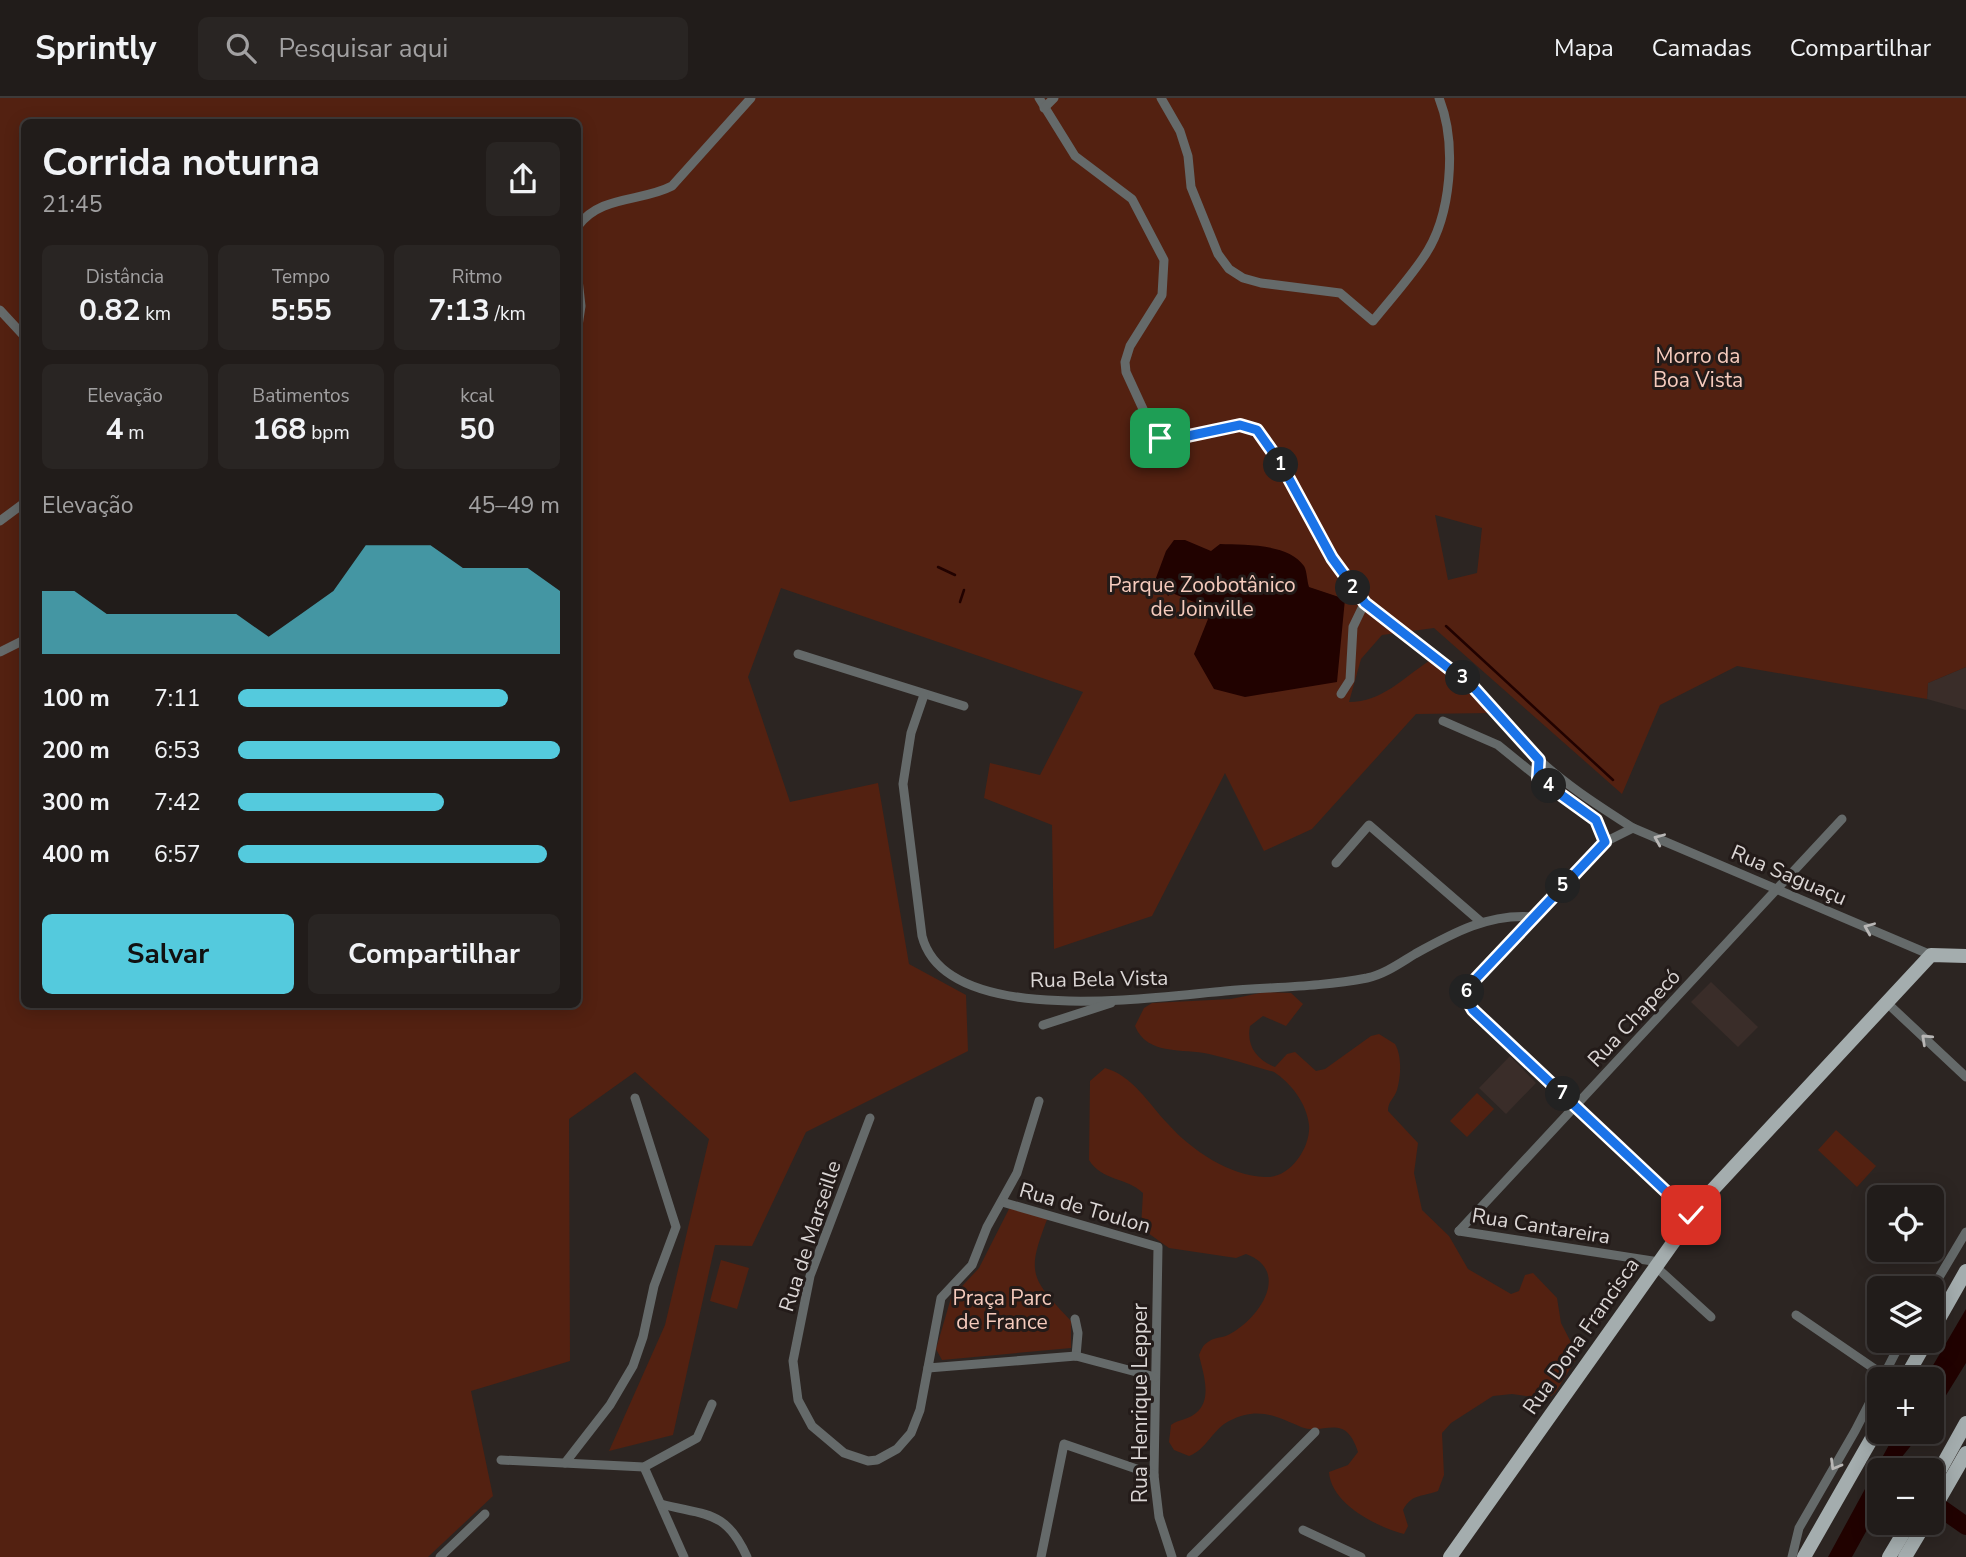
<!DOCTYPE html>
<html lang="pt">
<meta charset="utf-8">
<style>
body{margin:0;font-family:"Nunito Sans",sans-serif;background:#292523;color:#f1f3f6;height:100vh;display:flex;flex-direction:column;font-size:26px;white-space:nowrap}
*{box-sizing:border-box;margin:0}
p{font-size:23px;color:#a2a1a2}
.icon{flex:none;width:38px;height:38px;fill:none;stroke:currentColor;stroke-width:2;stroke-linecap:round;stroke-linejoin:round}
.map{position:relative;flex:1;overflow:hidden}
.details{position:absolute;left:21px;top:21px;width:560px;height:889px;display:flex;flex-direction:column;background:#211c1a;border-radius:10px;box-shadow:0 4px 18px #0003,0 0 0 2px #3e3a39}
.details>*{flex:none}
.buttons{position:absolute;left:1867px;top:1087px;display:grid;gap:14px}
.buttons a{display:grid;place-items:center;width:77px;height:77px;border-radius:10px;background:#211c1a;box-shadow:0 4px 18px #0003,0 0 0 2px #3e3a39;font-size:35px}
.pin{position:absolute;display:grid;place-items:center;width:60px;height:60px;color:#fff;margin:-30px;border-radius:14px;box-shadow:0 4px 10px #0006}
.km{position:absolute;width:35px;height:35px;margin:-18px;border-radius:50%;background:#222;color:#fff;font-size:19px;line-height:35px;text-align:center}
.round{display:grid;place-items:center;flex:none;width:74px;height:74px;border-radius:10px;background:#292523}
.headline{display:flex;align-items:center;justify-content:space-between;height:119px;padding:0 21px}
h1{font-size:38px;font-weight:700;line-height:52px}
.stats{display:grid;grid-template-columns:repeat(3,1fr);gap:10px;height:119px;padding:7px 21px}
.stats div{display:grid;align-content:center;border-radius:10px;background:#292523;text-align:center}
.stats b{font-size:30px;font-weight:700}
.stats small{font-size:19px;font-weight:400}
.stats p{font-size:19px}
.chart{height:196px;padding:14px 21px}
.chart p{display:flex;justify-content:space-between}
.chart svg{width:100%;height:126px;margin-top:7px;fill:#54cadd;opacity:.7}
.primary-button{display:flex;gap:14px;margin-top:auto;padding:14px 21px}
.primary-button a{flex:1;height:80px;border-radius:10px;background:#54cadd;color:#111;font-size:28px;font-weight:700;line-height:80px;text-align:center}
.primary-button a+a{background:#292523;color:#f1f3f6}
ul{padding:0 21px;list-style:none;font-size:23px}
li{display:grid;grid-template-columns:112px 84px 1fr;align-items:center;height:52px}
li i{height:18px;border-radius:9px;background:#54cadd}
header{display:flex;align-items:center;gap:42px;box-sizing:border-box;height:98px;padding:0 35px;background:#211c1a;border-bottom:2px solid #3e3a39}
header strong{font-size:33px}
nav{display:flex;gap:38px;margin-inline-start:auto;font-size:24px}
.search{width:490px;height:63px;background:#292523;display:flex;align-items:center;gap:18px;box-sizing:border-box;padding:0 24px;border-radius:10px;color:#a2a1a2;font-size:26px}
.map>svg:first-child{display:block}
</style>
<header>
<strong>Sprintly</strong>
<div class="search"><svg class="icon" aria-label="search" viewBox="0 0 24 24"><circle cx="10" cy="10" r="6"/><path d="M15 15l6 6"/></svg>Pesquisar aqui</div>
<nav><a>Mapa</a><a>Camadas</a><a>Compartilhar</a></nav>
</header>
<div class="map">
<svg width="1966" height="1459" viewBox="0 0 1966 1459">
<rect width="100%" height="100%" fill="#2c2522"/>
<!-- built -->
<g fill="#3a2d29">
<polygon points="1966,569 1966,612 1927,601 1928,585"/>
<polygon points="1711,884 1758,929 1738,949 1691,904"/>
<polygon points="1510,958 1536,985 1506,1016 1479,990"/>
</g>
<!-- green -->
<g fill="#532111" fill-rule="evenodd">
<path d="M0,0H1966V569L1928,585L1927,601L1737,568L1660,607L1622,696L1434,530L1382,537L1361,561L1349,604C1382,604 1403,580 1429,563L1469,591L1492,615L1416,616L1312,731L1264,753L1225,675L1152,818L1054,851L1052,727L984,700L990,665L1040,677L1083,594L781,490L748,579L790,704L878,685L909,866L966,897L968,953L806,1034L752,1148L715,1147L673,1337L609,1353L665,1227L709,1041L635,974L569,1021L570,1263L471,1293L493,1398L428,1459H0ZM24,24H578V906H24ZM1435,417L1482,430L1477,475L1448,482Z"/>
<path d="M1265,894L1291,895L1303,906L1286,928L1263,918L1250,928C1246,948 1257,962 1275,969L1287,956L1295,954L1316,973L1325,971L1371,938L1379,936L1395,946C1402,958 1401,978 1397,992C1394,1001 1388,1003 1388,1013L1418,1045L1414,1075L1422,1112L1449,1138L1468,1171L1511,1196L1519,1193L1525,1177L1533,1175L1557,1200L1561,1225L1578,1258L1555,1295L1547,1301L1512,1296L1493,1298L1451,1325L1442,1335L1444,1377L1438,1393C1423,1399 1412,1395 1403,1412L1408,1428L1404,1436C1377,1429 1331,1406 1329,1374L1348,1367L1358,1354C1345,1313 1324,1338 1301,1329C1275,1318 1258,1308 1229,1323C1213,1331 1206,1352 1189,1358L1174,1352L1169,1344L1171,1327C1179,1321 1188,1322 1196,1315C1213,1301 1203,1275 1199,1257C1201,1252 1203,1247 1208,1244C1214,1239 1222,1240 1228,1237C1259,1222 1292,1173 1246,1156L1236,1160L1169,1150L1141,1130L1143,1095C1126,1079 1102,1083 1089,1062L1090,983L1105,970C1133,978 1148,1005 1168,1026C1191,1052 1230,1078 1265,1079C1290,1081 1311,1049 1309,1027C1307,1006 1291,985 1274,974C1253,968 1231,961 1209,956C1183,950 1147,958 1135,928L1144,910L1152,905L1231,901Z"/>
<polygon points="1477,995 1494,1011 1467,1039 1450,1023"/>
<polygon points="1836,1032 1876,1068 1857,1089 1818,1052"/>
<path d="M1010,1109L1048,1119C1026,1176 1030,1179 1071,1223V1250L942,1262L936,1251L951,1200L979,1170Z"/>
<polygon points="721,1162 749,1170 737,1211 710,1203"/>
</g>
<!-- water -->
<g fill="#210200">
<path d="M1174,442H1185L1211,453L1220,446C1244,447 1288,445 1304,468C1307,473 1307,483 1309,489L1345,501L1337,584L1245,599L1214,591L1194,556L1208,521L1194,504L1172,495L1168,498L1162,488H1153L1166,453Z"/>
<polygon points="1966,1211 1966,1265 1932,1320 1932,1281 1925,1281"/>
<polygon points="1896,1334 1922,1334 1901,1360 1900,1372 1880,1372 1879,1410 1852,1459 1828,1459"/>
</g>
<g fill="none" stroke-linecap="round" stroke-linejoin="round">
<!-- stream -->
<g stroke="#210200" stroke-width="2.5">
<polyline points="938,469 955,477"/>
<polyline points="960,504 964,492"/>
<polyline points="1446,528 1613,682"/>
</g>
<!-- river -->
<polyline stroke="#210200" stroke-width="18" points="1932,1404 1966,1428"/>
<!-- street -->
<g stroke="#656a6a" stroke-width="9">
<path d="M1039,0L1075,58L1132,101L1164,162L1162,197L1130,248L1125,264L1126,274L1154,335C1183,356 1230,313 1256,331C1283,350 1321,447 1346,481C1377,522 1425,547 1463,580C1490,604 1509,634 1535,658C1564,686 1599,708 1633,730L1931,857"/>
<path d="M1161,0L1180,33L1188,58L1191,89L1218,156L1229,171L1243,180L1261,185L1340,195L1373,223C1390,202 1408,182 1423,160C1452,119 1457,45 1439,0"/>
<polyline points="1044,10 1054,0"/>
<path d="M578,128C600,97 642,104 672,88L751,0"/>
<polyline points="578,181 581,208 578,228"/>
<polyline points="0,212 24,238"/>
<polyline points="0,423 24,405"/>
<polyline points="0,554 24,542"/>
<polyline points="798,556 964,608"/>
<polyline points="1341,596 1350,582 1353,529 1365,504"/>
<path d="M924,597L911,635L903,686L922,838C946,931 1154,899 1225,893C1272,889 1321,889 1367,880C1385,876 1400,865 1415,856C1453,835 1489,815 1534,819"/>
<polyline points="1443,623 1498,647 1561,698 1596,721 1605,744"/>
<polyline points="1633,730 1605,744 1470,887 1467,900 1473,912 1691,1117"/>
<polyline points="1336,765 1369,727 1481,824"/>
<polyline points="1886,904 1966,979"/>
<polyline points="1043,927 1111,905"/>
<polyline points="870,1020 810,1178 793,1263 798,1302 812,1328 844,1355 868,1363 877,1362 897,1351 911,1335 920,1312 941,1200 972,1167 987,1129 1017,1075 1039,1003"/>
<polyline points="1002,1104 1158,1149 1154,1377 1159,1419 1172,1459"/>
<polyline points="1459,1133 1842,721"/>
<polyline points="1459,1133 1659,1164"/>
<polyline points="1656,1169 1711,1219"/>
<polyline points="1932,1191 1966,1134"/>
<polyline points="1796,1217 1882,1276"/>
<polyline points="1075,1221 1078,1235 1076,1258"/>
<polyline points="928,1270 1076,1258 1155,1279"/>
<polyline points="501,1362 644,1369 697,1340 712,1306"/>
<polyline points="565,1365 610,1307 633,1268 643,1239 654,1188 676,1129 635,1000"/>
<polyline points="644,1369 684,1459"/>
<path d="M661,1406C707,1418 726,1412 747,1459"/>
<polyline points="1303,1432 1361,1459"/>
<polyline points="440,1459 485,1416"/>
<polyline points="1041,1459 1064,1346 1154,1377"/>
<polyline points="1191,1459 1315,1334"/>
<polyline points="1792,1459 1799,1430 1855,1333 1902,1242"/>
</g>
<!-- primary -->
<g stroke="#a4adae" stroke-width="14">
<polyline points="1932,1233 1966,1173"/>
<polyline points="1905,1281 1927,1242"/>
<polyline points="1932,1386 1966,1325"/>
<polyline points="1932,1414 1966,1355"/>
<polyline points="1450,1459 1704,1101 1931,857 1966,858"/>
<polyline points="1804,1459 1880,1326"/>
<polyline points="1889,1459 1910,1424"/>
<polyline points="1905,1459 1926,1424"/>
</g>
</g>
<!-- one-way arrows -->
<defs><path id="oneway-chevron" d="M-2-3.5L2.5 0L-2 3.5" fill="none" stroke-width="1.6" stroke-linecap="round" stroke-linejoin="round" transform="scale(1.75)"/></defs>
<g stroke="#b8b6b5">
<use href="#oneway-chevron" transform="translate(1659 741) rotate(-157)"/>
<use href="#oneway-chevron" transform="translate(1869 830) rotate(-157)"/>
<use href="#oneway-chevron" transform="translate(1926 941) rotate(-137)"/>
<use href="#oneway-chevron" transform="translate(1835 1367) rotate(120)"/>
</g>
<g fill="none" stroke-linecap="round" stroke-linejoin="round">
<!-- route casing -->
<g stroke="#fff" stroke-width="14">
<polyline id="route" points="1160,340 1169,342 1240,327 1257,332 1281,366 1332,460 1365,505 1474,590 1539,662 1538,680 1596,722 1605,744 1470,887 1466,900 1473,912 1691,1117"/>
</g>
<!-- route -->
<use href="#route" stroke="#1a73e8" stroke-width="9"/>
</g>
<g text-anchor="middle" dominant-baseline="central" stroke-width="6" stroke-linejoin="round" paint-order="stroke">
<!-- park labels -->
<g font-size="21" fill="#f6cbbd" stroke="#231b19">
<text x="1698" y="258">Morro da<tspan x="1698" dy="24">Boa Vista</tspan></text>
<text x="1202" y="487">Parque Zoobotânico<tspan x="1202" dy="24">de Joinville</tspan></text>
<text x="1002" y="1200">Praça Parc<tspan x="1002" dy="24">de France</tspan></text>
</g>
<!-- street labels -->
<g font-size="21" fill="#dbd6d5" stroke="#231b19">
<text transform="translate(1789 777) rotate(23)">Rua Saguaçu</text>
<text transform="translate(1099 881) rotate(-1)">Rua Bela Vista</text>
<text transform="translate(1634 920) rotate(-47)">Rua Chapecó</text>
<text transform="translate(1085 1110) rotate(16)">Rua de Toulon</text>
<text transform="translate(1541 1128) rotate(9)">Rua Cantareira</text>
<text transform="translate(810 1138) rotate(-72)">Rua de Marseille</text>
<text transform="translate(1581 1238) rotate(-55)">Rua Dona Francisca</text>
<text transform="translate(1140 1305) rotate(-90)">Rua Henrique Lepper</text>
</g>
</g>
</svg>
<div class="buttons">
<a><svg class="icon" aria-label="locate" viewBox="0 0 24 24"><circle cx="12" cy="12" r="6"/><path d="M12 2v4M12 18v4M2 12h4M18 12h4"/></svg></a>
<a><svg class="icon" aria-label="layers" viewBox="0 0 24 24"><path d="M12 4l9 5-9 5-9-5zM3 14l9 5 9-5"/></svg></a>
<a>+</a>
<a>−</a>
</div>
<div class="pin" style="left:1160px;top:340px;background:#1e9e55"><svg class="icon" aria-label="arrive" viewBox="0 0 24 24"><path d="M6 21V4h12l-3 4 3 4H6"/></svg></div>
<div class="pin" style="left:1691px;top:1117px;background:#d93025"><svg class="icon" aria-label="check" viewBox="0 0 24 24"><path d="M5 12l5 5 9-10"/></svg></div>
<b class="km" style="left:1281px;top:367px">1</b>
<b class="km" style="left:1353px;top:490px">2</b>
<b class="km" style="left:1463px;top:580px">3</b>
<b class="km" style="left:1549px;top:688px">4</b>
<b class="km" style="left:1563px;top:788px">5</b>
<b class="km" style="left:1467px;top:894px">6</b>
<b class="km" style="left:1563px;top:996px">7</b>
<section class="details">
<div class="headline"><div><h1>Corrida noturna</h1><p>21:45</p></div><a class="round"><svg class="icon" aria-label="share" viewBox="0 0 24 24"><path d="M12 15V3M7 8l5-5 5 5M5 13v7h14v-7"/></svg></a></div>
<div class="stats">
<div><p>Distância</p><b>0.82<small> km</small></b></div>
<div><p>Tempo</p><b>5:55</b></div>
<div><p>Ritmo</p><b>7:13<small> /km</small></b></div>
</div>
<div class="stats">
<div><p>Elevação</p><b>4<small> m</small></b></div>
<div><p>Batimentos</p><b>168<small> bpm</small></b></div>
<div><p>kcal</p><b>50</b></div>
</div>
<div class="chart"><p><span>Elevação</span>45–49 m</p>
<svg viewBox="0 0 160 44" preserveAspectRatio="none"><path d="M0 44V22L10 22L20 30L30 30L40 30L50 30L60 30L70 38L80 30L90 22L100 6L110 6L120 6L130 14L140 14L150 14L160 22V44z"/></svg>
</div>
<ul>
<li><b>100 m</b>7:11<i style="width:84%"></i></li>
<li><b>200 m</b>6:53<i style="width:100%"></i></li>
<li><b>300 m</b>7:42<i style="width:64%"></i></li>
<li><b>400 m</b>6:57<i style="width:96%"></i></li>
</ul>
<div class="primary-button"><a>Salvar</a><a>Compartilhar</a></div>
</section>
</div>
